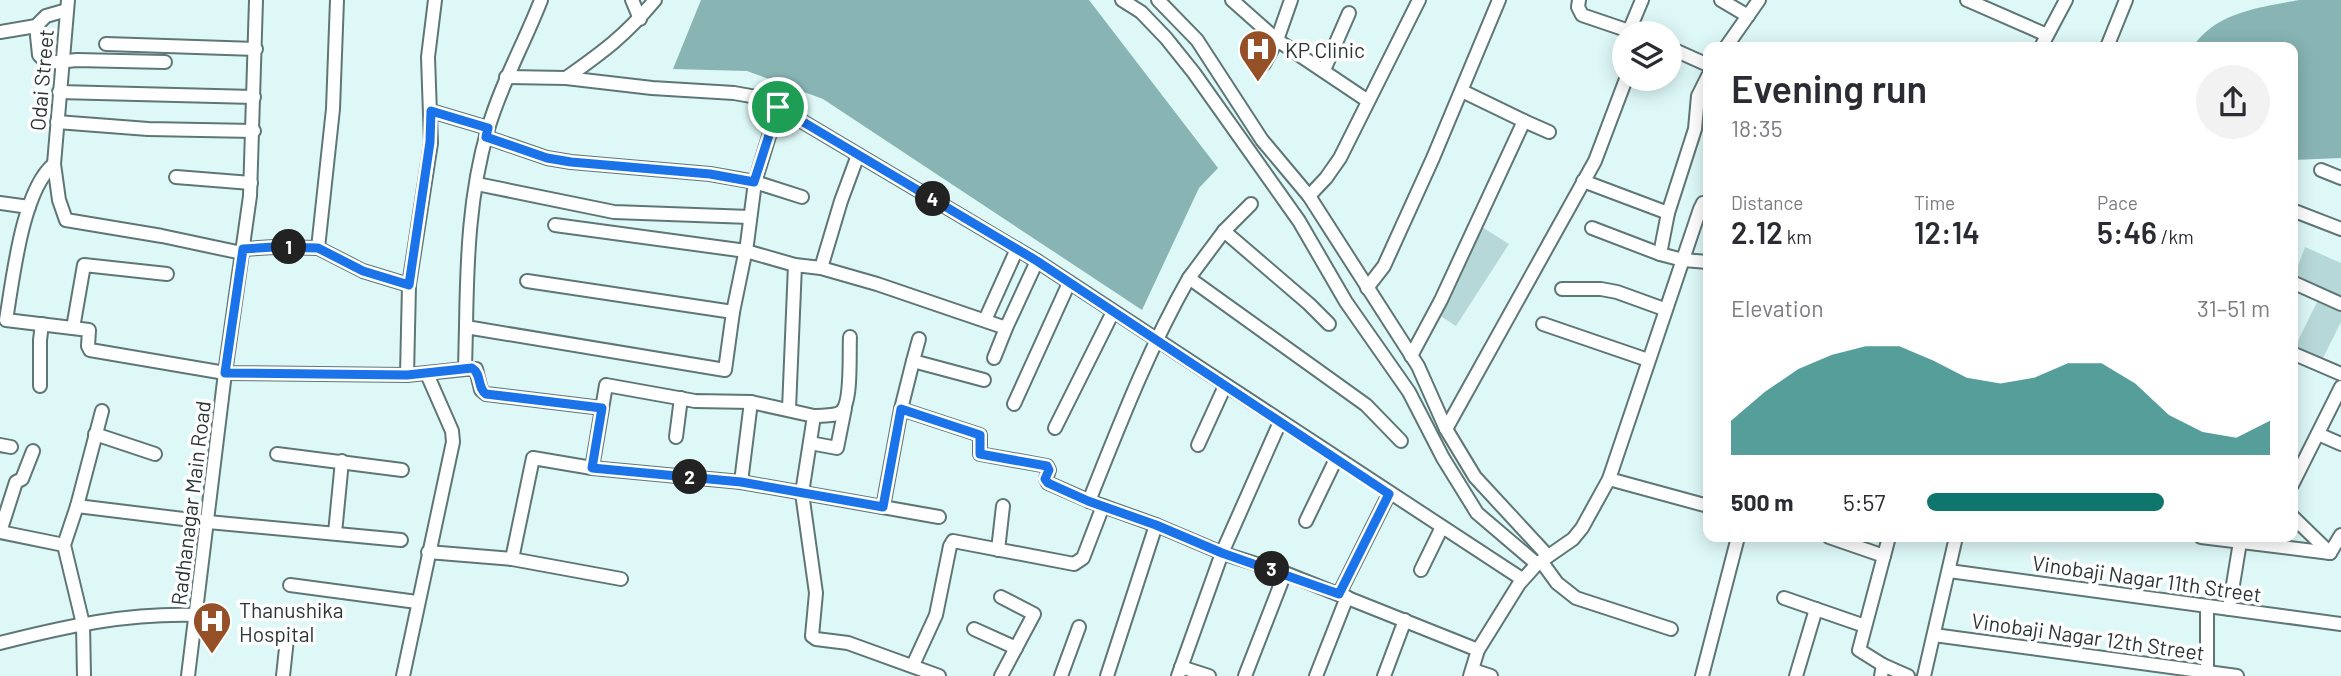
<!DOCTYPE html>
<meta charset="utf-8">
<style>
body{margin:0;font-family:Barlow,sans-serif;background:#f2f2f3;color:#2b2b33;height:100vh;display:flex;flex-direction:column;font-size:26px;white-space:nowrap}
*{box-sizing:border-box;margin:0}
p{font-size:23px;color:#7c7c81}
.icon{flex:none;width:38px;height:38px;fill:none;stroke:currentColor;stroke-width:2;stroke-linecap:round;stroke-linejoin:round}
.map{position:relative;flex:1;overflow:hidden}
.details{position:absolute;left:1703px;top:42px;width:595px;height:500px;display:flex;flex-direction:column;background:#fff;border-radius:14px;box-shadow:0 4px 18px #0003}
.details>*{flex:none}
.buttons{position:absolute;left:1612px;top:21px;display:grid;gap:14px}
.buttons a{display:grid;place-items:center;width:70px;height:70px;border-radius:50%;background:#fff;box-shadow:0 4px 18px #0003;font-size:35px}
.pin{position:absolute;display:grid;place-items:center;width:60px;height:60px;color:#fff;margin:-30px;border:4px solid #fff;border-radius:50%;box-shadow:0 2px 7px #0007}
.km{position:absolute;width:35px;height:35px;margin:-18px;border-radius:50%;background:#222;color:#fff;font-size:19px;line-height:35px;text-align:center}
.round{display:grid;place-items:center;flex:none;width:74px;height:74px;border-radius:37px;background:#f2f2f3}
.headline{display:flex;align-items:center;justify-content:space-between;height:119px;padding:0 28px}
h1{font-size:38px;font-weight:600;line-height:52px}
.figures{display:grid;grid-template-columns:repeat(3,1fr);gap:10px;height:119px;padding:7px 28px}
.figures div{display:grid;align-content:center}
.figures b{font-size:30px;font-weight:600}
.figures small{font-size:19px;font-weight:400}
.figures p{font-size:19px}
.chart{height:196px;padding:14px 28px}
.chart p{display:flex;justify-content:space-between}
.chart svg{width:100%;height:126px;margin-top:7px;fill:#0f766e;opacity:.7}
ul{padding:0 28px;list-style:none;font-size:23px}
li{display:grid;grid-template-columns:112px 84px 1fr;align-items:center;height:52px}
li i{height:18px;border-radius:9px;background:#0f766e}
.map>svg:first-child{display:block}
</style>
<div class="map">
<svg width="2341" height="676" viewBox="0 0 2341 676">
<rect width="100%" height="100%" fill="#def8f8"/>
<!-- green -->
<g fill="#b7d8d8">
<polygon points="1482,227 1509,244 1456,326 1439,315"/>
<polygon points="2305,247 2341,263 2341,299 2293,279"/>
<polygon points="2317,302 2341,312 2341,322 2321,362 2294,349"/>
</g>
<!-- water -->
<g fill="#88b4b4">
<polygon points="701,0 1089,0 1218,168 1199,188 1142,310 823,99 747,71 673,69"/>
<path d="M2299,0H2341V158L2293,160L2292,47H2193C2215,12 2262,7 2299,0Z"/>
</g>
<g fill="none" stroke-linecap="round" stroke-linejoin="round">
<!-- minor casing -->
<g stroke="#5e7675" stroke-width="16">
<g id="minor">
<polyline points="68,0 54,164 59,200 66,220 162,236 242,253"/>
<polyline points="632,0 640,19"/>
<polyline points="1122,0 1141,12 1166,38 1194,73 1299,221 1346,302 1409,392 1443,458 1477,513 1537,564"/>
<polyline points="1158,0 1197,40 1262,140 1309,196 1418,366 1446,429 1475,477 1548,556"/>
<polyline points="1232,0 1277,40 1368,101"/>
<polyline points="1579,0 1578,7 1582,15 1635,33"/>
<polyline points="1721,0 1748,16"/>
<polyline points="1967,0 2047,35"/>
<polyline points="36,26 39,55 47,63 77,60 165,62"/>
<polyline points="1629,31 1642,0"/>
<polyline points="0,32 36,26 46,16 67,10"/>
<polyline points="106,44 256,49"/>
<polyline points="1726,47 1759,0"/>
<polyline points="2041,47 2066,0"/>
<polyline points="2107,47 2126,0"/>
<polyline points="1670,48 1708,65"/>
<polyline points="1264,64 1277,40 1291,0"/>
<polyline points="1324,70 1349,13"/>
<polyline points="506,77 566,78 652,88 734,93 767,99 778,107"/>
<path d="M566,78C603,52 626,35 655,0"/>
<polyline points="59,92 254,97"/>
<polyline points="431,111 488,128"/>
<polyline points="1524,121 1549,132"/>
<polyline points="57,122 148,129 254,131"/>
<polyline points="486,137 547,158 571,162 710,174 755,182 802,197"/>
<path d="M54,164C22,190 13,279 6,320L89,330L88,346L90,350L225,373L407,375L465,369L466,327L725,370L733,312L747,244L755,182L778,107L1037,261L1522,579"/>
<polyline points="2321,170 2341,178"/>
<polyline points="176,177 251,183"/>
<polyline points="1583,181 1668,213 1660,254 1683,260 1708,262"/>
<polyline points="477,184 614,212 750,217"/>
<polyline points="1309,196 1326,178 1340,158 1419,0"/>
<polyline points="0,203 29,207"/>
<polyline points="2292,210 2341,229"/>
<polyline points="1668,213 1695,129 1698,96 1708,76"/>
<polyline points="555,225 746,251 795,265 821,268 877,284 1006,328 1037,261"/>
<polyline points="1592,228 1660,254"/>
<polyline points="1224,231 1251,204"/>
<polyline points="318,248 333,109 337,0"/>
<polyline points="243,249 274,247 318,248 363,271 409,285"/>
<polyline points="821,268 841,201 858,155"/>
<polyline points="1189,278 1224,231 1309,304 1329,324"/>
<polyline points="527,281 733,312"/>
<polyline points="2292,282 2341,304"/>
<polyline points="1367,288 1384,266 1433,158 1499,0"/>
<polyline points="1562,289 1601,289 1617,292 1664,309"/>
<polyline points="985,320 1017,249"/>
<polyline points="1543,324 1648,360"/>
<path d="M466,327C467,260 469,194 488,129C501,84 524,44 541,0"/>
<polyline points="73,328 84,265 167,274"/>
<polyline points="919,339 913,361 984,380"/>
<polyline points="2292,353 2341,374"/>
<polyline points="1411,356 1441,300 1524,121 1462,91"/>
<polyline points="994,358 1006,328"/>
<polyline points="465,369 476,369 481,390 486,394 602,408"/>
<polyline points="407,375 409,285 431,143 428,57 435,0"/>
<polyline points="40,386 40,340 42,324"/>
<polyline points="1014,404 1069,283"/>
<polyline points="789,409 795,265"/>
<polyline points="901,409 913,361"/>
<path d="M814,416C823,415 836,417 842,411C852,401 849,352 850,337"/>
<polyline points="1055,428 1113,312"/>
<polyline points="1446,429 1595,161 1626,79"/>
<polyline points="95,434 155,454"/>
<polyline points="2318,434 2341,444"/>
<polyline points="676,437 681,398"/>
<polyline points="810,443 837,448 845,408"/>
<polyline points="0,445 11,447"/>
<polyline points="1198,445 1225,386"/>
<polyline points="277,454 402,470"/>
<polyline points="592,468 606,385 695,401 751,402"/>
<polyline points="1609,479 1708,506"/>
<polyline points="741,482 751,402 814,416 802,493 816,593 812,636 816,639 848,643 939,676"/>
<polyline points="2292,485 2341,387"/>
<path d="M1089,501C1119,426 1149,348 1189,278L1366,405L1401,441"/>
<polyline points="77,506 208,522 401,540"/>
<polyline points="883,507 901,409 980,435 980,454 1047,466 1049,470 1046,479 1048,483 1089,501 1156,525 1222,553 1285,573 1478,650"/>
<polyline points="2292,516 2330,553"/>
<polyline points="1306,521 1336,459"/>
<polyline points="0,532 16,482 22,479 33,451"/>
<polyline points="0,532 64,545"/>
<polyline points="335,533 342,461"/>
<polyline points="1829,537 1884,556"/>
<polyline points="2201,537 2330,553"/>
<polyline points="998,550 1003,506"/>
<polyline points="428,552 512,559 621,579"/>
<polyline points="2330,553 2341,535"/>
<polyline points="512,559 533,458 592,468 741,482 939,517"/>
<polyline points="1541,561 1557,583 1576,598 1671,629"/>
<polyline points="1421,570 1442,527"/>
<polyline points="1949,571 2341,624"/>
<polyline points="290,585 417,602"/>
<polyline points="1339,594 1389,494"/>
<polyline points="1784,598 1865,626"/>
<polyline points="2229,609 2240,542"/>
<polyline points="974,629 1016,648"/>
<polyline points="1934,635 2237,676"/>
<path d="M0,643C67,626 127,613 196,615"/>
<polyline points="913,665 936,615 950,546 953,541 1074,564 1083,558 1103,506"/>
<polyline points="1883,665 1859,650 1889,537"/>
<polyline points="1181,667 1209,676"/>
<polyline points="1473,670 1491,676"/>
<polyline points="2207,672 2207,606"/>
<polyline points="84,676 83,624 64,545 77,506 102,411"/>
<polyline points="188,676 225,373 250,196 256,0"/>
<polyline points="283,676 287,639"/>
<polyline points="403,676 453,442 452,431 427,374"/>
<polyline points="1001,676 1034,614 1001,597"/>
<polyline points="1061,676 1079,627"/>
<polyline points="1107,676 1156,525"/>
<polyline points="1178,676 1222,553 1280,422"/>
<polyline points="1245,676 1285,573"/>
<polyline points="1316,676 1347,597"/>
<polyline points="1384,676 1405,620"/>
<polyline points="1470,676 1478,650 1519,584 1537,564 1573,539 1582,528 1609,479 1700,209 1703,203 1708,202"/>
<polyline points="1702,676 1738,537"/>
<polyline points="1796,676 1816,609"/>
<polyline points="1881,676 1883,665 1908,676"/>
<polyline points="1924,676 1956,537"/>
</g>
</g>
<!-- minor -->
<use href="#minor" stroke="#fff" stroke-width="12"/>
</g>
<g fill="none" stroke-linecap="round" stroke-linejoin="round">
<!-- route casing -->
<g stroke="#fff" stroke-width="14">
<path id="route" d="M778,107L1037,261L1389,494L1339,594L1222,553L1156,525L1088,501L1048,483L1045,479L1049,470L1047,466L980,454V435L901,409L883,507L741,482L592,468L602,408L486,394C477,388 482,374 472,368L407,375L225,373L243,249L274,247L318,248L363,271L409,285L430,142L431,111L488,128L486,137L547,158L571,162L710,174L754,182Z"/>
</g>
<!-- route -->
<use href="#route" stroke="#1a73e8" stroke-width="9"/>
</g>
<!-- icons -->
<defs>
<g id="hospital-pin" transform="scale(2.0125)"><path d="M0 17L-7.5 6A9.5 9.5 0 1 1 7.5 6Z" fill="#965028" stroke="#fff"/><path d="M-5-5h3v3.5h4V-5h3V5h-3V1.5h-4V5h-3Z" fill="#fff"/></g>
</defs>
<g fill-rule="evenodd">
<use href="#hospital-pin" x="1258" y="49"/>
<use href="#hospital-pin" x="212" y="621"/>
</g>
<g text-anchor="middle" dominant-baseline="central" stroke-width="7" stroke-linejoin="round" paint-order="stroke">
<!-- poi labels -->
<g font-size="21" fill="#2b3535" stroke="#fff" text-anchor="start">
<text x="1285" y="49">KP Clinic</text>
<text x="239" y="609">Thanushika<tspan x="239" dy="24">Hospital</tspan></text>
</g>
<!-- street labels -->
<g font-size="21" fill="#2b3535" stroke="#fff">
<text transform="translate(41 80) rotate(-85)">Odai Street</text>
<text transform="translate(190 503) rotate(-83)">Radhanagar Main Road</text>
<text transform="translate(2147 578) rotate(8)">Vinobaji Nagar 11th Street</text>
<text transform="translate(2088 636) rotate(8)">Vinobaji Nagar 12th Street</text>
</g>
</g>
</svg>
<div class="buttons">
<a><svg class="icon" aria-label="layers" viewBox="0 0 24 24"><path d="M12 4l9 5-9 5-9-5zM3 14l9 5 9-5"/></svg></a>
</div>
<div class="pin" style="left:778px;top:107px;background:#1e9e55"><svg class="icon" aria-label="arrive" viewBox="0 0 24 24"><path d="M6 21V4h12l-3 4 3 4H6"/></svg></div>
<b class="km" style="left:289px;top:247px">1</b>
<b class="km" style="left:690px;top:477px">2</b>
<b class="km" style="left:1272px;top:569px">3</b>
<b class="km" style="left:933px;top:199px">4</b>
<section class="details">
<div class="headline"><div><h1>Evening run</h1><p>18:35</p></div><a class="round"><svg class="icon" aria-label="share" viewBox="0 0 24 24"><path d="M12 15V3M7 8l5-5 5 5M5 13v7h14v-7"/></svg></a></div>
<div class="figures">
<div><p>Distance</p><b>2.12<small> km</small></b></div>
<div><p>Time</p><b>12:14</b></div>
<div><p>Pace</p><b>5:46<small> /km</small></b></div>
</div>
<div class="chart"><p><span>Elevation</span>31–51 m</p>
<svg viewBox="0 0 160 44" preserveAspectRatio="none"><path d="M0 44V32L10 22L20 14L30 9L40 6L50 6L60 11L70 17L80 19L90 17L100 12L110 12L120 19L130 30L140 36L150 38L160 32V44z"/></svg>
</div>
<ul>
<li><b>500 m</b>5:57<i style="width:69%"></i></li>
</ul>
</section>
</div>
